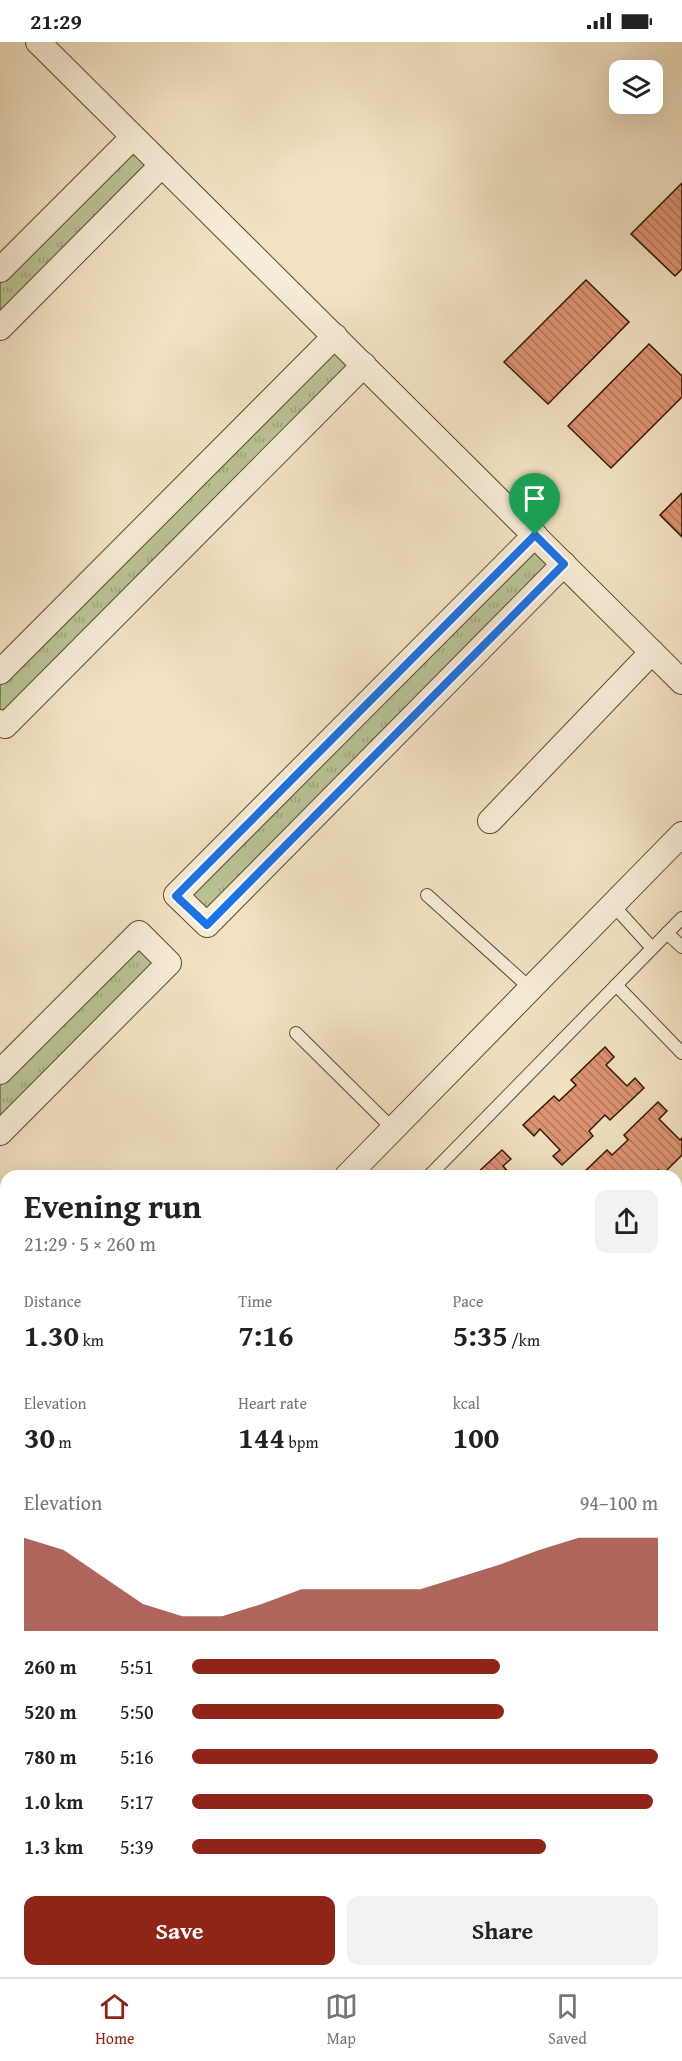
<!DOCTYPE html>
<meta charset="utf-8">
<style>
body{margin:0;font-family:"Gentium Book Plus",serif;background:#f2f2f2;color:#222;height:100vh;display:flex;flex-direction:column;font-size:22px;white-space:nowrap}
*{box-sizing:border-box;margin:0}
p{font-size:20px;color:#767676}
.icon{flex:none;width:33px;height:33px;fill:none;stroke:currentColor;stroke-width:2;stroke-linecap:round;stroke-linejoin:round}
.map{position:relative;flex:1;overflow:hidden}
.sheet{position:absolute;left:0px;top:1128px;width:682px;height:807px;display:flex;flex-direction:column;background:#fff;border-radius:18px 18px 0 0;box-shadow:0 6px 24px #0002}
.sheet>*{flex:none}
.buttons{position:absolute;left:609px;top:18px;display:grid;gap:12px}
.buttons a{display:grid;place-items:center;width:54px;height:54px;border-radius:12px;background:#fff;box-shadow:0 6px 24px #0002;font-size:30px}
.pin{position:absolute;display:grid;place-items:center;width:51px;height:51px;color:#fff;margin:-62px -26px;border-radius:50% 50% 50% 0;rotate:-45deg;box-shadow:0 0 6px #0007}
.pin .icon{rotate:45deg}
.round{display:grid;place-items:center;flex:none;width:63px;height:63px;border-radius:12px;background:#f2f2f2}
.head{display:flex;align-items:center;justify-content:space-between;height:102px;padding:0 24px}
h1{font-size:33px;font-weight:600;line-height:45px}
.metrics{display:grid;grid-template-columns:repeat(3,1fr);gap:9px;height:102px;padding:6px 24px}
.metrics div{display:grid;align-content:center}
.metrics b{font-size:30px;font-weight:600}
.metrics small{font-size:16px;font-weight:400}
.metrics p{font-size:16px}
.chart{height:168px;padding:12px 24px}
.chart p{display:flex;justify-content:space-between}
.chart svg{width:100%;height:108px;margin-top:6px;fill:#8f2418;opacity:.7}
.primary-button{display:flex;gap:12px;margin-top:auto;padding:12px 24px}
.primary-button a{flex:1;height:69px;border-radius:12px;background:#8f2418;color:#fff;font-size:24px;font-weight:600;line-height:69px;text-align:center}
.primary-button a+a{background:#f2f2f2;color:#222}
ul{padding:0 24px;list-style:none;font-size:20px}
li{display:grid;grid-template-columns:96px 72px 1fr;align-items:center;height:45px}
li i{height:15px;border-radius:8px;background:#8f2418}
.status{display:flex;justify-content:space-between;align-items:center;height:42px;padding:0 30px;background:#fff;direction:ltr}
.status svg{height:16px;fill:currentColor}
.tabs{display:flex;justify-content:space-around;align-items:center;height:84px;border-top:2px solid #e0e0e0;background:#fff;font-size:16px;color:#767676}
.tabs a{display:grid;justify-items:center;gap:3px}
.tabs .selected{color:#8f2418}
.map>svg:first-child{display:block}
</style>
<div class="status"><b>21:29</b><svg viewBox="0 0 49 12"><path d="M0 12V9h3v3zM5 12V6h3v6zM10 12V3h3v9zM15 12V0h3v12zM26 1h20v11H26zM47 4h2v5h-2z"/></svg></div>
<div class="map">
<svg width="682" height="1935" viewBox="0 0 682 1935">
<defs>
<pattern id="grass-tufts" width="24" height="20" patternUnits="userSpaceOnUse" patternTransform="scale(1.5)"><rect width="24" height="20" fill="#b9c394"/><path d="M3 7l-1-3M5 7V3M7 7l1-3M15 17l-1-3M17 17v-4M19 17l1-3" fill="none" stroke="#9fa77e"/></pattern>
<pattern id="building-back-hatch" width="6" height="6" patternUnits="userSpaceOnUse" patternTransform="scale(1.5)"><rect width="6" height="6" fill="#de9473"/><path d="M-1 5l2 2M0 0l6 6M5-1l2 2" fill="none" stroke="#b4785c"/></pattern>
</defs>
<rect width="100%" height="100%" fill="#f2e2c2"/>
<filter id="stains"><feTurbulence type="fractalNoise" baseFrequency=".00333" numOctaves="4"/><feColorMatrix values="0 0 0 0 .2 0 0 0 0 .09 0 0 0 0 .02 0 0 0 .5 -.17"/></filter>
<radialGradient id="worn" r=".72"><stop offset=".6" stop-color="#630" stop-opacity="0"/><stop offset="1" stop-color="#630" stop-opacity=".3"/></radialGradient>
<!-- grass -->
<g fill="url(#grass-tufts)" stroke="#746d4a" stroke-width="1.5">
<polygon points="133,95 162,123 0,286 0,228"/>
<polygon points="335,294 364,323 0,680 0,630"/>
<polygon points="535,493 564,522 207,883 176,854"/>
<polygon points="139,891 169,921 0,1091 0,1030"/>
<polygon points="0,1530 6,1537 6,1929 482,1929 483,1935 0,1935"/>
</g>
<!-- building -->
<g fill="url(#building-back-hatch)" stroke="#301700" stroke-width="1.5">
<polygon points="682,141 682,227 675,234 631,192"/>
<polygon points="586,238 629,280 548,362 504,320"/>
<polygon points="649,302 682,334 682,355 611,426 568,384"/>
<polygon points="682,451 682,495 660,473"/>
<polygon points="605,1005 614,1015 606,1023 627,1044 635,1036 644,1046 610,1078 605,1073 589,1089 593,1094 562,1123 553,1114 560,1108 540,1087 534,1094 523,1083 554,1054 559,1059 576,1043 571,1038"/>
<polygon points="658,1060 667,1069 659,1077 680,1098 682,1096 682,1113 663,1132 658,1128 652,1134 580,1134 607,1108 612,1113 628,1098 624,1093"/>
<polygon points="502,1108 511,1117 503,1124 512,1134 474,1134"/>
</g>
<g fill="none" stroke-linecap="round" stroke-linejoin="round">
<!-- lane casing -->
<g stroke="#604a30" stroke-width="14">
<g id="lane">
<polyline points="427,853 531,947"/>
<polyline points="613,863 652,906"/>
<polyline points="667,891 682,905"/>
<polyline points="616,943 682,1011"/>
<polyline points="296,991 393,1087"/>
<polyline points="429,1134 682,876"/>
</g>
</g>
<!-- street casing -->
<g stroke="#604a30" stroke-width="26">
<g id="street">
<polyline points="38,0 682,640"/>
<polyline points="0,228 133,95"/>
<polyline points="0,286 162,123"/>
<polyline points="535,493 176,853 207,883 564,522"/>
<polyline points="0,630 335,294"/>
<polyline points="0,680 5,684 364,323"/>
<polyline points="490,779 652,610"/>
<polyline points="0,1030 139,891 169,921 0,1091"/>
<polyline points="347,1134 682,792"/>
<polyline points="676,1181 682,1175"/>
<polyline points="676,1305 682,1310"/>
<polyline points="0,1486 6,1480"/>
<polyline points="0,1530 6,1537"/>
<polyline points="676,1702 682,1707"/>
<polyline points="504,1929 510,1935"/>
</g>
</g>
<!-- lane -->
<use href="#lane" stroke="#f7ecd7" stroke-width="12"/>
<!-- street -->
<use href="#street" stroke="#f7ecd7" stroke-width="24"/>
</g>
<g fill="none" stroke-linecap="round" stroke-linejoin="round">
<!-- route casing -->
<g stroke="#fff" stroke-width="12">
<polygon id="route" points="535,493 564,522 207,883 176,854"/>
</g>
<!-- route -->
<use href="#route" stroke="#1a73e8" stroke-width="8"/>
</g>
<rect width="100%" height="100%" filter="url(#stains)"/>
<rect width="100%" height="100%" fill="url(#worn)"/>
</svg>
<div class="buttons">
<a><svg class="icon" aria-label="layers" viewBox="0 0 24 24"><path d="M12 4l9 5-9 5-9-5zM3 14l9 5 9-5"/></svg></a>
</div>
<div class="pin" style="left:535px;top:493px;background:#1e9e55"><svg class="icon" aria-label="arrive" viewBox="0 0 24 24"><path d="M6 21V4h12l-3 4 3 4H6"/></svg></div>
<section class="sheet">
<div class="head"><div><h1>Evening run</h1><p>21:29 · 5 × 260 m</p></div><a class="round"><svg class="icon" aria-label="share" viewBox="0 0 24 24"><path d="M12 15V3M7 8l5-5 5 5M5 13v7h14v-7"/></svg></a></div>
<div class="metrics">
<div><p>Distance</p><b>1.30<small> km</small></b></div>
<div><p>Time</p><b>7:16</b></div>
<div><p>Pace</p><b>5:35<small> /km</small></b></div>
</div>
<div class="metrics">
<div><p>Elevation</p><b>30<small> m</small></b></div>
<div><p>Heart rate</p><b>144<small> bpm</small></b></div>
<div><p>kcal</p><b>100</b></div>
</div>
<div class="chart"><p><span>Elevation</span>94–100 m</p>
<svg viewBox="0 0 160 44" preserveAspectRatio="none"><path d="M0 44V6L10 11L20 22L30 33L40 38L50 38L60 33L70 27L80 27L90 27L100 27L110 22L120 17L130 11L140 6L150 6L160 6V44z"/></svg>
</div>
<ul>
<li><b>260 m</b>5:51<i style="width:66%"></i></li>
<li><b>520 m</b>5:50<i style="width:67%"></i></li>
<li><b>780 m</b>5:16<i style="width:100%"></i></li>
<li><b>1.0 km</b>5:17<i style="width:99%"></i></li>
<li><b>1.3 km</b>5:39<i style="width:76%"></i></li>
</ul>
<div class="primary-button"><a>Save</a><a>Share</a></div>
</section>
</div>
<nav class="tabs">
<a class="selected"><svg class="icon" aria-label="home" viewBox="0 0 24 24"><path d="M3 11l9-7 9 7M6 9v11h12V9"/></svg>Home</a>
<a><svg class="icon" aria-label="map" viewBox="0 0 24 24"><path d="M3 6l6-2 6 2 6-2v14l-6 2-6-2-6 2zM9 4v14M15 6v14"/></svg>Map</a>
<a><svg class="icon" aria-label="saved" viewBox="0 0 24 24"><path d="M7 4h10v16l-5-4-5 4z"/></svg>Saved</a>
</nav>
